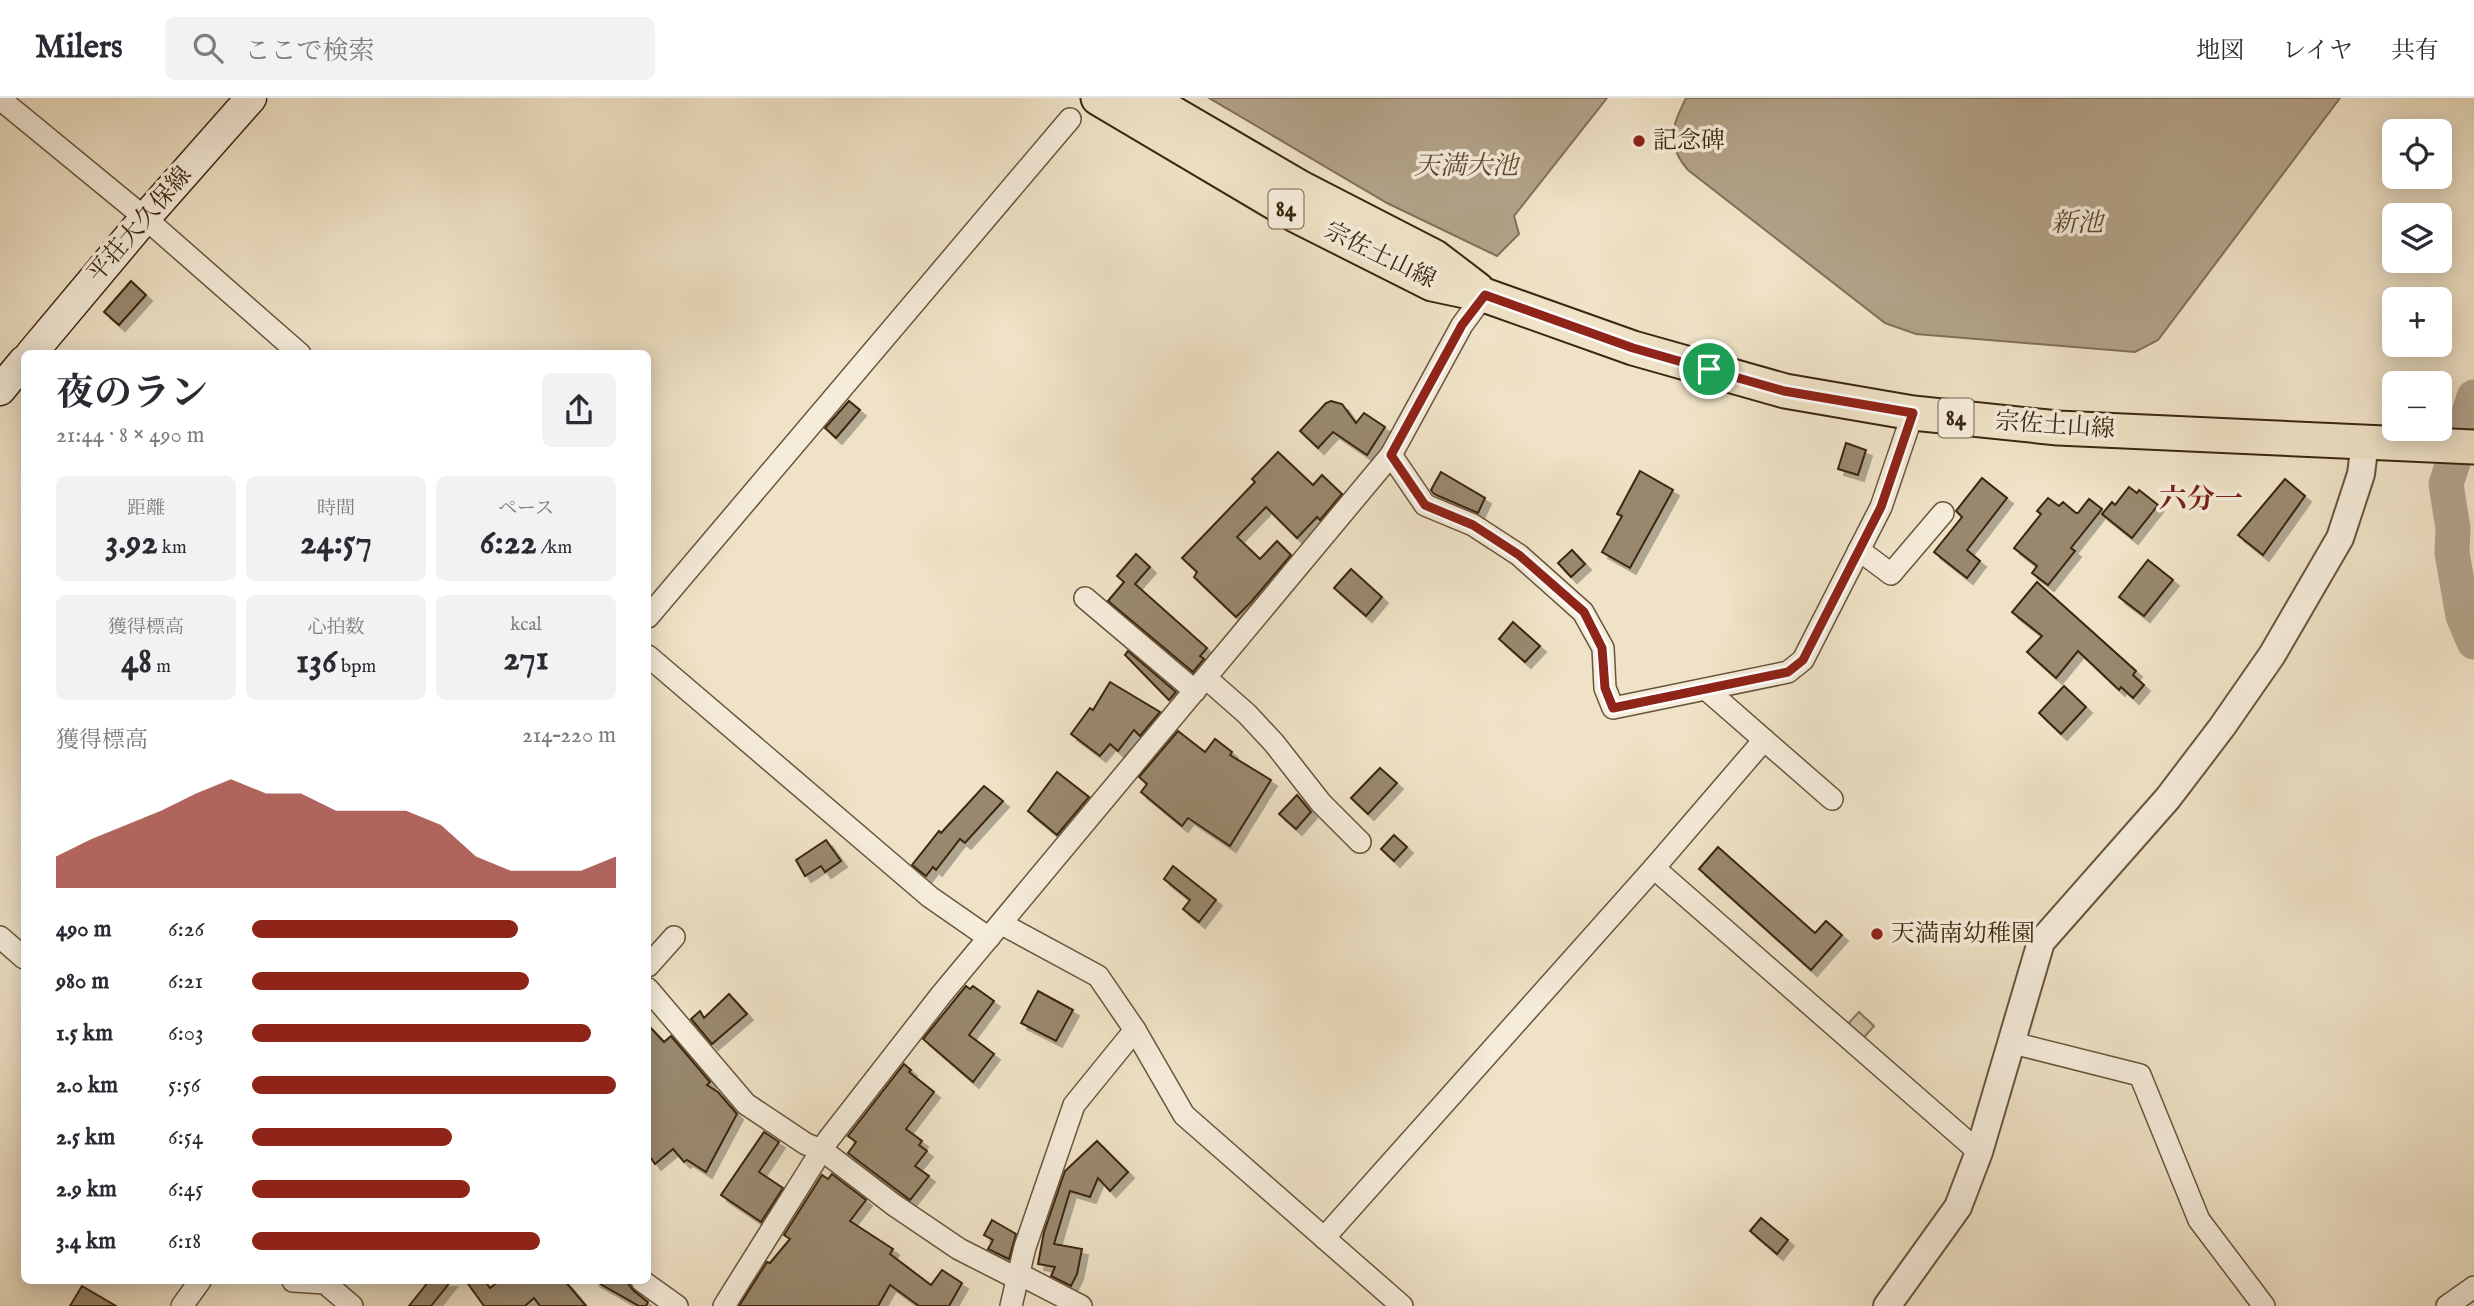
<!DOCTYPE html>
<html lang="ja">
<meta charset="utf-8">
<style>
body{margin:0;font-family:"IM FELL English","Noto Serif JP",serif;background:#f2f2f3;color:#2b2b33;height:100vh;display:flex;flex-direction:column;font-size:26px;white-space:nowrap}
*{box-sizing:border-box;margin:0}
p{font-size:23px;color:#7c7c81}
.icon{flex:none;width:38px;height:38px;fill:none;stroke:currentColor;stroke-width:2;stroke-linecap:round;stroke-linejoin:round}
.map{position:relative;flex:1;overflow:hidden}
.side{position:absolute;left:21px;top:252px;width:630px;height:934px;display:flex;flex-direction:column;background:#fff;border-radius:10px;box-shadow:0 4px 18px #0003}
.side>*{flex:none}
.buttons{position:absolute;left:2382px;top:21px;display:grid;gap:14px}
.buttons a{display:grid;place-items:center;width:70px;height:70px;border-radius:10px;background:#fff;box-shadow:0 4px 18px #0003;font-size:35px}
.pin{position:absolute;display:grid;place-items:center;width:60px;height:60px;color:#fff;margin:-30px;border:4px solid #fff;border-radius:50%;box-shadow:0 2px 7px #0007}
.round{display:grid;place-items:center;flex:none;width:74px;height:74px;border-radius:10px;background:#f2f2f3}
.overview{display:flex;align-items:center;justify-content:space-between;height:119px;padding:0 35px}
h1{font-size:38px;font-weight:700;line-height:52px}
.stats{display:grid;grid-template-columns:repeat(3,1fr);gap:10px;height:119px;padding:7px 35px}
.stats div{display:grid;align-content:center;border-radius:10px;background:#f2f2f3;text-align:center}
.stats b{font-size:35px;font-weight:700}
.stats small{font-size:19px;font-weight:400}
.stats p{font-size:19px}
.chart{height:196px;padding:14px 35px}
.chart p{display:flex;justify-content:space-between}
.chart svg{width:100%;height:126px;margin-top:7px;fill:#8f2418;opacity:.7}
ul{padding:0 35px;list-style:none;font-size:23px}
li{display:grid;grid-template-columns:112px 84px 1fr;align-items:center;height:52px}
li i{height:18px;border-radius:9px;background:#8f2418}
header{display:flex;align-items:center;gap:42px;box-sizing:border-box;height:98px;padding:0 35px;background:#fff;border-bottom:2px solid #e1e1e2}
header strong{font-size:33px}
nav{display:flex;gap:38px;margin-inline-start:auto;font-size:24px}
.search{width:490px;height:63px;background:#f2f2f3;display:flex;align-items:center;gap:18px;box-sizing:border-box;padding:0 24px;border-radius:10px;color:#7c7c81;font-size:26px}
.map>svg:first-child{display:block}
</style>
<header>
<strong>Milers</strong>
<div class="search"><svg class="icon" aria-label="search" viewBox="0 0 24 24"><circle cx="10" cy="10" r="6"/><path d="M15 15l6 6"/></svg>ここで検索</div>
<nav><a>地図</a><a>レイヤ</a><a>共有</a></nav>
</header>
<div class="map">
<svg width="2474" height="1208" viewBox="0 0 2474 1208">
<defs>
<filter id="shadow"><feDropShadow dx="6" dy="6" stdDeviation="0" flood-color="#0004"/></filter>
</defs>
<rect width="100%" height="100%" fill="#efe2c6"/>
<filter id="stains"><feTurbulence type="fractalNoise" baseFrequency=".00286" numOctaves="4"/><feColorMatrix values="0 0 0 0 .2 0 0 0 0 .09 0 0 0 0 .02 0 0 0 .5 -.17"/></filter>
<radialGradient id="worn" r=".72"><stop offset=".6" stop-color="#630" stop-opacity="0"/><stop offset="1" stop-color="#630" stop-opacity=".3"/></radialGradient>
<!-- green -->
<polygon fill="#d0c2a7" stroke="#86745b" stroke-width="2" points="1859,914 1874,928 1860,944 1844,930"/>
<!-- water -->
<g fill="#b2a288" stroke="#827058" stroke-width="2">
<polygon points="1209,0 1607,0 1514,118 1519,136 1497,158 1387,105"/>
<path d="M1686,0H2340L2158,242L2135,254L1916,236L1885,225L1688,72C1665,45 1672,29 1686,0Z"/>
</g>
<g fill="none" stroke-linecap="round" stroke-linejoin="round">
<!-- river -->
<polyline stroke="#b2a288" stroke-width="35" points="2474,299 2446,386 2453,430 2452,455 2463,518 2474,544"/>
</g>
<!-- building -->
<g fill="#99886e" stroke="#3b260f" stroke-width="2" filter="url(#shadow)">
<polygon points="131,183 146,197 119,227 104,214"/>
<polygon points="849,303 860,312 836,340 825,330"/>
<polygon points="1331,303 1342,306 1356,325 1364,315 1385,329 1367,357 1333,334 1318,350 1300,333 1326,305"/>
<polygon points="1846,345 1866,352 1858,377 1838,371"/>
<polygon points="1278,354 1313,387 1322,377 1342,396 1320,422 1317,419 1297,440 1266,409 1237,439 1260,461 1277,443 1291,457 1251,504 1236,519 1194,479 1197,474 1182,460 1255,384 1252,381"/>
<polygon points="1640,373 1673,392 1630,470 1602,454 1622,418 1617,416"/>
<polygon points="1441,374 1485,400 1478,415 1434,396 1431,392"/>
<polygon points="1982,380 2007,400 1967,452 1980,463 1967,480 1934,454 1962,419 1956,413"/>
<polygon points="2285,381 2305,398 2263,457 2238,437"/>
<polygon points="2129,389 2137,395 2139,392 2158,407 2132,440 2102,416 2112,404 2115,407"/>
<polygon points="2048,400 2059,408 2063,404 2076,415 2078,415 2089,401 2102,411 2071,450 2075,453 2048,487 2032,475 2037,468 2014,450 2041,416 2037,413"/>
<polygon points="1572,452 1585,466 1571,479 1558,465"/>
<polygon points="1136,456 1150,469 1135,486 1207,550 1200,558 1204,561 1193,574 1108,503 1124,484 1117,478"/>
<polygon points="2148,462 2173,482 2144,518 2119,499"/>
<polygon points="1351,471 1382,499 1366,518 1334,490"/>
<polygon points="2037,484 2136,573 2133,577 2144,587 2133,600 2121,589 2119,592 2078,553 2056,580 2027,554 2042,538 2012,514"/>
<polygon points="1513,524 1540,548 1525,564 1499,541"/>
<polygon points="1128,553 1176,594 1169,602 1125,557"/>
<polygon points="1110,584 1160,614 1140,638 1134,632 1118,653 1110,646 1100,658 1071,636 1090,610 1093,612"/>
<polygon points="2064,588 2086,609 2061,636 2039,615"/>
<polygon points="1178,633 1205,654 1215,641 1232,654 1230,657 1271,682 1230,748 1188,720 1182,728 1141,694 1147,686 1139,679"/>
<polygon points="1380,670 1397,685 1368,716 1351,700"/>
<polygon points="1057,674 1089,699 1057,737 1028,713"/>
<polygon points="984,688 1003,703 965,745 960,741 936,772 933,769 926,778 912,767 939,733 941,735"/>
<polygon points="1297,697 1311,714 1296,731 1279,716"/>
<polygon points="1394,737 1407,749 1394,763 1381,751"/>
<polygon points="826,742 841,763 825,774 821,768 805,778 796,762"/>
<polygon points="1718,749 1815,835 1826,823 1842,837 1811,872 1699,771"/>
<polygon points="1173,768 1216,802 1199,824 1183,811 1190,802 1164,781"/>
<polygon points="966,888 970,891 973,888 994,903 969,937 994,956 973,984 923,941"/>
<polygon points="1038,893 1073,912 1056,943 1021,925"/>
<polygon points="729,896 747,916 712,946 691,921 700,913 704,920"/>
<polygon points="648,927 664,944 671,938 710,984 707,987 718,994 737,1016 706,1074 687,1062 684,1064 673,1051 655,1066 648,1056"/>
<polygon points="904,966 911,972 909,974 934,994 906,1031 922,1043 919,1047 927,1053 915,1068 929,1078 910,1102 848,1055 856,1044 848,1038"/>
<polygon points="764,1034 779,1044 759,1074 783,1090 761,1124 721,1097"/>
<polygon points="1097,1043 1128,1074 1110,1093 1098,1080 1090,1099 1070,1093 1054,1146 1082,1151 1077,1176 1071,1188 1051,1178 1055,1169 1038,1166 1044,1134 1065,1073"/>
<polygon points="832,1076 866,1102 850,1123 893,1151 890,1156 931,1187 942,1172 962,1185 949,1208 919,1208 890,1187 878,1208 739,1208 767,1164 770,1165 790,1141 784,1137 822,1077 828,1081"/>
<polygon points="1761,1120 1788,1142 1777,1156 1750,1133"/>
<polygon points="992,1122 1016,1136 1009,1161 988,1151 993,1142 984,1137"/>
<polygon points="429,1183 451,1183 431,1208 409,1208"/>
<polygon points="466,1183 485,1183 490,1190 499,1183 565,1183 586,1208 540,1208 534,1200 525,1208 484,1208"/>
<polygon points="595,1183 626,1183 634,1193 648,1204 646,1208 639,1208"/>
<polygon points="82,1188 116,1208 70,1208"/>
</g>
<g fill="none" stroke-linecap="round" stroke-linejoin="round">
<!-- minor casing -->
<g stroke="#68553d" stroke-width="24">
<g id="minor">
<polyline points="0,1 145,120 300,256"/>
<polyline points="1391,357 1425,407 1473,427 1519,457 1583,514 1603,550 1605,590 1613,610 1788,574 1803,562 1881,409 1913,315"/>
<polyline points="1859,452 1891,476 1943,415"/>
<polyline points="1085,500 1195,593"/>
<polyline points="648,519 1070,21"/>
<polyline points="648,558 930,799 989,840"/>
<polyline points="1206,580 1247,616 1274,645 1321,705 1360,744"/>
<polyline points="1707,592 1832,701"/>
<polyline points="1654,770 1979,1054"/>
<polyline points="1002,826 1098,878 1135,932 1184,1017 1402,1208"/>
<polyline points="0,839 24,860"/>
<polyline points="648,868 674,839"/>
<polyline points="648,891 746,1006 806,1046 822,1052 894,1107 959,1151 1018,1181"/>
<polyline points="2013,945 2140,977 2199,1122 2264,1208"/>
<polyline points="1324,1140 1654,770 1764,642"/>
<polyline points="1019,1176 1081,1208"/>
<polyline points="293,1183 325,1185 352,1208"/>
<polyline points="642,1183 677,1208"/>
<polyline points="182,1208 200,1183"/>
<polyline points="724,1208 828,1042 941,897 1391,357 1462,227 1484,197"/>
<polyline points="1011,1208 1025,1149 1074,1007 1135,932"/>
<polyline points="2447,1208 2474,1189"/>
</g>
</g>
<!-- tertiary casing -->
<g stroke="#68553d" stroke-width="30">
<polyline id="tertiary" points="1887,1208 1958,1109 1979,1054 2041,844 2168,700 2222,629 2272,557 2340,440 2361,376 2365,344"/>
</g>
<!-- secondary casing -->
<g stroke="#3b260f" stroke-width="33">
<g id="secondary">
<polyline points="31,256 145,120 251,0"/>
<polyline points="0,292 24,263"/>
</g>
</g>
<!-- primary casing -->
<g stroke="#3b260f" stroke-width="37">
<g id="primary">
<polyline points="1098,0 1297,118 1432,186 1484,197 1633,250 1785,293 1913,315 2058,330 2474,349"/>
<polyline points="1147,0 1301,90 1435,159 1477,191"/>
</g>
</g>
<!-- minor -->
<use href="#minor" stroke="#f5ecda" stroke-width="21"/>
<!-- tertiary -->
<use href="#tertiary" stroke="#f5ecda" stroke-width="26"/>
<!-- secondary -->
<use href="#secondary" stroke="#f5ecda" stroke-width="30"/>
<!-- primary -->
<use href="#primary" stroke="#efe2c6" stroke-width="33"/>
</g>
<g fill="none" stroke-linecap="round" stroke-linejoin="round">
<!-- route casing -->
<g stroke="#fff" stroke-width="14">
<polygon id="route" points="1485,197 1633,250 1784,293 1913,315 1881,409 1803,562 1788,574 1613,610 1605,590 1602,550 1584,514 1519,457 1473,427 1425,407 1391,357 1462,227"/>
</g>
<!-- route -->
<use href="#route" stroke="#8f2418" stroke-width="9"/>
</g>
<!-- markers -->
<g fill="#8f2418" stroke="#f5ecda" stroke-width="2.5">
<circle cx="1639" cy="43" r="7"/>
<circle cx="1877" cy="836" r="7"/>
</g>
<g text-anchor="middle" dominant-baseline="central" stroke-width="7" stroke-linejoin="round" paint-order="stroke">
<!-- shield labels -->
<g fill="#f5ecda" stroke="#73614c" stroke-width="2">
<rect x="1268.5" y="91.5" width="35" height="39" rx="5"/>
<rect x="1938.5" y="300.5" width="35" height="39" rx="5"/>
</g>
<g font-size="23" font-weight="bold" fill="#3b260f">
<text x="1286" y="111">84</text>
<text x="1956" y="320">84</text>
</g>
<!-- poi labels -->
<g font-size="24" fill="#3b260f" stroke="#f5ecda" text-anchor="start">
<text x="1653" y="43">記念碑</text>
<text x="1891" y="836">天満南幼稚園</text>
</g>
<!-- street labels -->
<g font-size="24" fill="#3b260f" stroke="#f5ecda">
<text transform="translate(140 127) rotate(-49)">平荘大久保線</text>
<text transform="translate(1380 158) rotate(26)">宗佐土山線</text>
<text transform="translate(2055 328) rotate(4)">宗佐土山線</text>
</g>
<!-- water labels -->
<g font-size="26" font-style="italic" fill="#5f4b33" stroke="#f5ecda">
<text x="1466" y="68">天満大池</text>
<text x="2077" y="125">新池</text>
</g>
<!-- quarter labels -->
<g font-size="28" font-weight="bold" fill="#7a1f14" stroke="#f5ecda">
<text x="2201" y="402">六分一</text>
</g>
</g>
<rect width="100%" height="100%" filter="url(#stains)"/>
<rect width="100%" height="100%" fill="url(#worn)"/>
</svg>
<div class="buttons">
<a><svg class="icon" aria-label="locate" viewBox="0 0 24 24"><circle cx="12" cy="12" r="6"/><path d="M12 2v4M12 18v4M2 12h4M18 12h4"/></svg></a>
<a><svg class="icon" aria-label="layers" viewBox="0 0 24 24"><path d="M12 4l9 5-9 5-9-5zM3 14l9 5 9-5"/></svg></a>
<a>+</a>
<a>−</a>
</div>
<div class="pin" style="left:1709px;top:271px;background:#1e9e55"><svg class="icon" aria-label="arrive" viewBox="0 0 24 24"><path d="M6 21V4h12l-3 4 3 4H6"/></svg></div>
<section class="side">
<div class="overview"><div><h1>夜のラン</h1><p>21:44 · 8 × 490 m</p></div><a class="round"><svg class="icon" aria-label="share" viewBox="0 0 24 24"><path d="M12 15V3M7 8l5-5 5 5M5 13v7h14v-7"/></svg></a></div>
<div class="stats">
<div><p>距離</p><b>3.92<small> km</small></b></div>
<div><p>時間</p><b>24:57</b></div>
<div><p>ペース</p><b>6:22<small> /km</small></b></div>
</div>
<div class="stats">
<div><p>獲得標高</p><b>48<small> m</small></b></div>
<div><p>心拍数</p><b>136<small> bpm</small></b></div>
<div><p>kcal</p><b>271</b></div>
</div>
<div class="chart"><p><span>獲得標高</span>214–220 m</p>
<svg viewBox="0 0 160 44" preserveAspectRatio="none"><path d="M0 44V33L10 27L20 22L30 17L40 11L50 6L60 11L70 11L80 17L90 17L100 17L110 22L120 33L130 38L140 38L150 38L160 33V44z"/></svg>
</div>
<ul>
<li><b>490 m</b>6:26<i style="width:73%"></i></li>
<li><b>980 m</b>6:21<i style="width:76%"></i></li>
<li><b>1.5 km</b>6:03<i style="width:93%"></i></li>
<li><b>2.0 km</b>5:56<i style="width:100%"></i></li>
<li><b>2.5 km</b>6:54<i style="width:55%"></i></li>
<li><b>2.9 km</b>6:45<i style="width:60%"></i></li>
<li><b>3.4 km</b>6:18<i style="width:79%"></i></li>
</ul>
</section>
</div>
